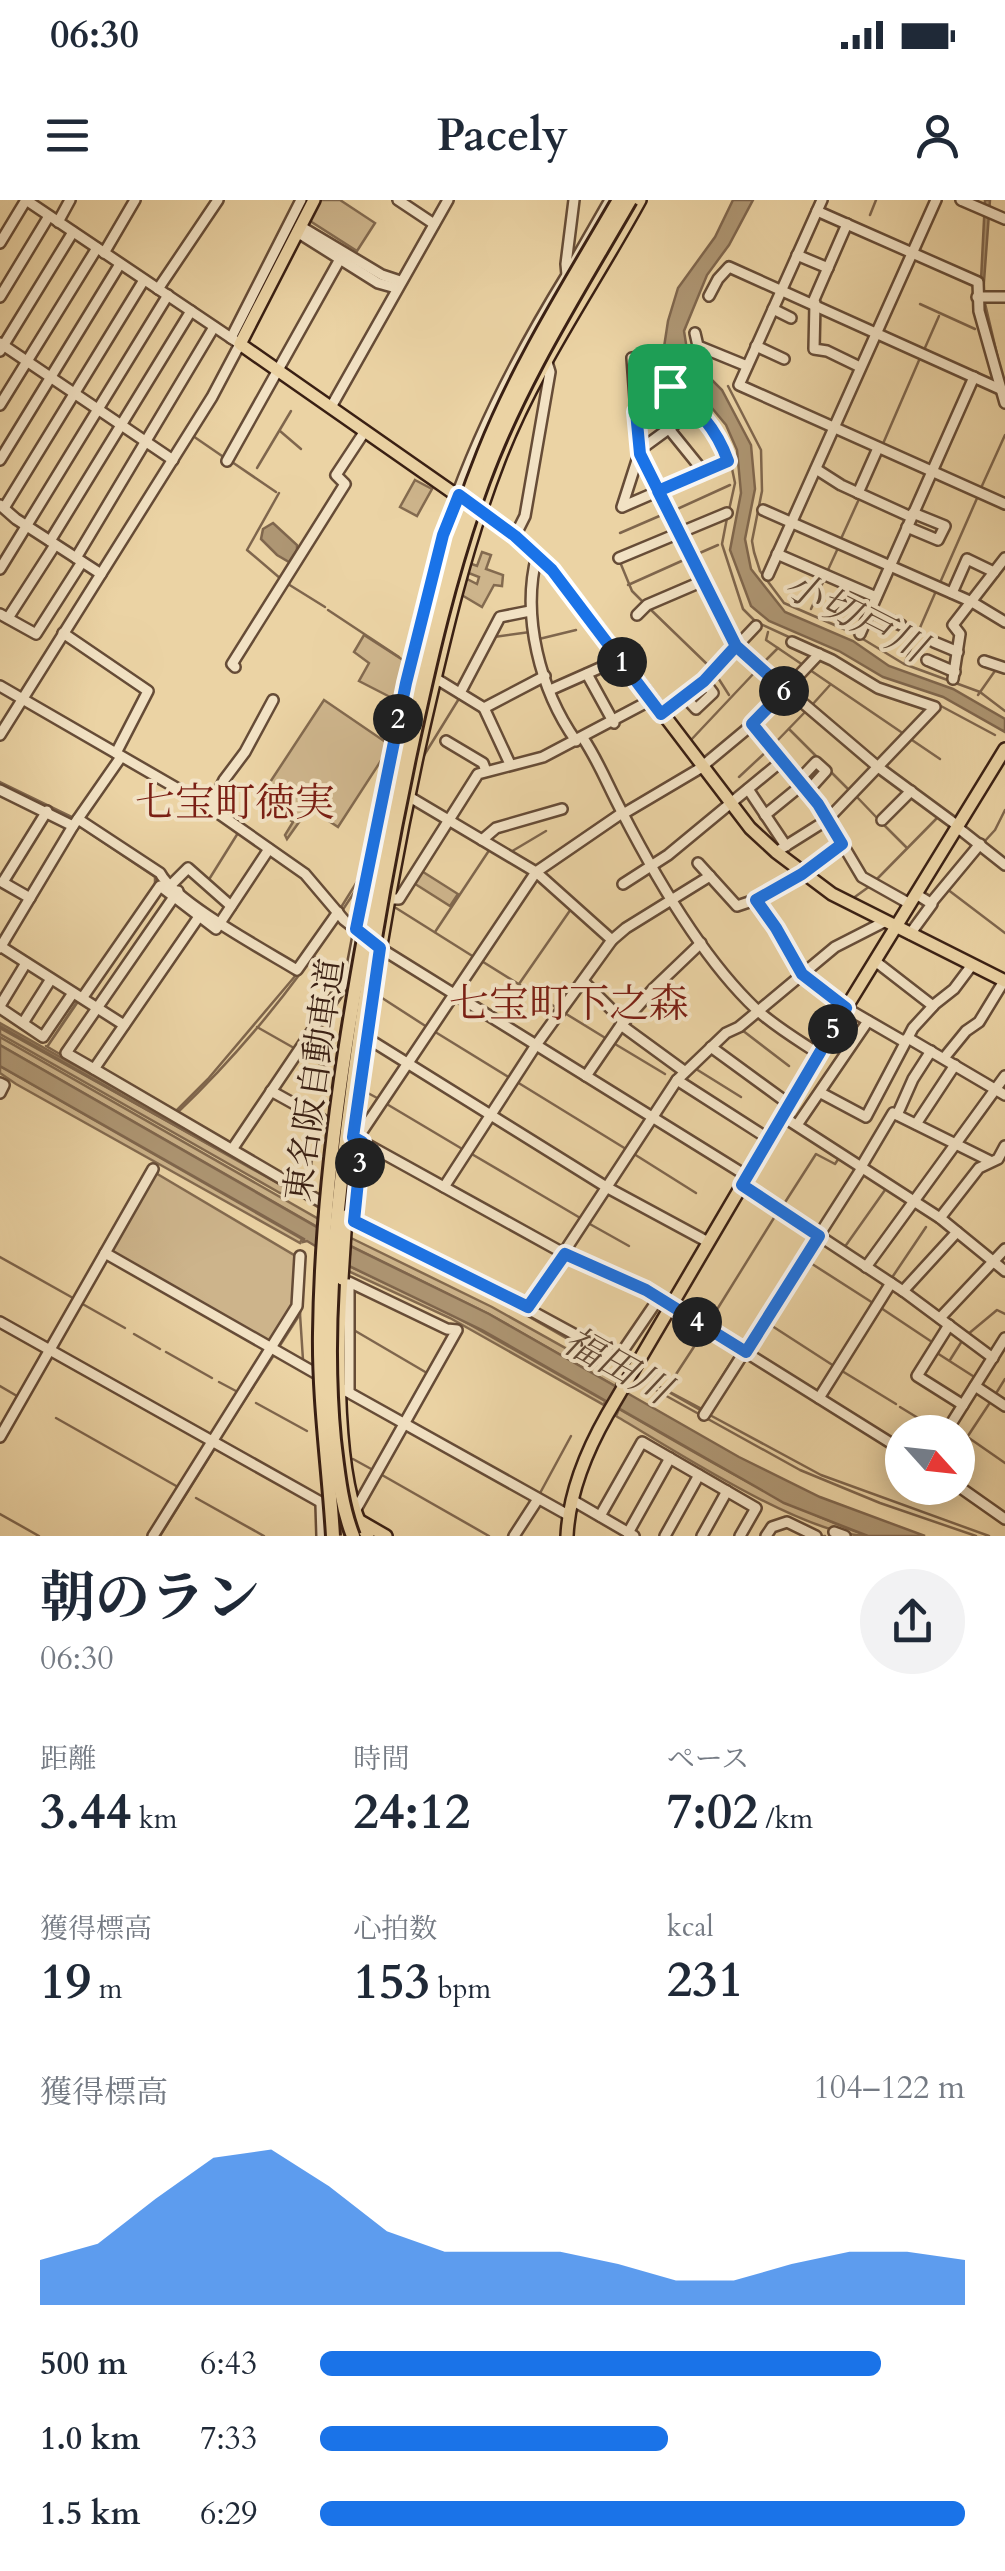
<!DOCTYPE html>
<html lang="ja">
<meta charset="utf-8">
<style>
body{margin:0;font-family:Cardo,"Noto Serif JP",serif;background:#f2f2f3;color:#1f2937;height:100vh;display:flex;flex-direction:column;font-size:38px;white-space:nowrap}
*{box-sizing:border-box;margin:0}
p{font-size:32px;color:#747a83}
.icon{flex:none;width:55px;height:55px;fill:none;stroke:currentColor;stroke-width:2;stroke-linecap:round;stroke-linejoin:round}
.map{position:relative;height:1336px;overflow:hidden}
.sheet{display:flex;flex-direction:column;background:#fff;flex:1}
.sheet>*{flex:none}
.needle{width:65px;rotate:117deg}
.fabs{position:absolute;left:885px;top:1215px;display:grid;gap:20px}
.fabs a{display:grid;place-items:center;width:90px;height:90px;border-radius:50%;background:#fff;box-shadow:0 5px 25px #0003;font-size:50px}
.pin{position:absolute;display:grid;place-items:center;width:85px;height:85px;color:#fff;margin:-42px;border-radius:20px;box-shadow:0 5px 15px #0006}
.km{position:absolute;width:50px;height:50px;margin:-25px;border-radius:50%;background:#222;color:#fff;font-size:28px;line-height:50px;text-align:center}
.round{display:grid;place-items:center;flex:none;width:105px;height:105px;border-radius:52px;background:#f2f2f3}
.summary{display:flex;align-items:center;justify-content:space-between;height:170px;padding:0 40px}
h1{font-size:55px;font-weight:700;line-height:75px}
.metrics{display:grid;grid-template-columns:repeat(3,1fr);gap:15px;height:170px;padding:10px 40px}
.metrics div{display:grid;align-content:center}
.metrics b{font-size:50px;font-weight:700}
.metrics small{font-size:28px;font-weight:400}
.metrics p{font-size:28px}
.chart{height:280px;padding:20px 40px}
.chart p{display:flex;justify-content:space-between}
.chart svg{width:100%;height:180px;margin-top:10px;fill:#1a73e8;opacity:.7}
ul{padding:0 40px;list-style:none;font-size:32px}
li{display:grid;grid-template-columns:160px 120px 1fr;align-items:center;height:75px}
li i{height:25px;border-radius:12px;background:#1a73e8}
.status{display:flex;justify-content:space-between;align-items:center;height:70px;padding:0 50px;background:#fff;direction:ltr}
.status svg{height:28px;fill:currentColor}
header{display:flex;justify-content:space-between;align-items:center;height:130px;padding:0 40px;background:#fff;font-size:45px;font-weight:700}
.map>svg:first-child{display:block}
</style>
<div class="status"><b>06:30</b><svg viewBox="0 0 49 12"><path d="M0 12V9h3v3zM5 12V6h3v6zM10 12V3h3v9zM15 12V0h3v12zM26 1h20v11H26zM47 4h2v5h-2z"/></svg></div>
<header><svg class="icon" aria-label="menu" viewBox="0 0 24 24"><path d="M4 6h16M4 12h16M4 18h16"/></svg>Pacely<svg class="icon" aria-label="person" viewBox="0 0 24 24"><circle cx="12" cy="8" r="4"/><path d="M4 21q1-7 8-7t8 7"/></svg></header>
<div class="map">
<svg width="1005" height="1336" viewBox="0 0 1005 1336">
<rect width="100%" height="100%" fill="#ebd3a4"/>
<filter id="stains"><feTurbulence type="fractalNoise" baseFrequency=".002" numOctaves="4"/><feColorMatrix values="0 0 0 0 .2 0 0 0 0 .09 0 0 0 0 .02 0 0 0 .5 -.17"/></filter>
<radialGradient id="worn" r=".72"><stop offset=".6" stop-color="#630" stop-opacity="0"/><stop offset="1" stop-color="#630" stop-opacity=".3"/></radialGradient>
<!-- green -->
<g fill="#cdb48b" stroke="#836a4f" stroke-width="2.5">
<polygon points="317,0 340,0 375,23 357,51 307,19"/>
<polygon points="415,280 432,289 417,316 400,307"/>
<polygon points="482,352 491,355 486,369 503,375 502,386 494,385 482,407 460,394 465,378 477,384 479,377 466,372 469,363 477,366"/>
<polygon points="364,435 406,462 396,500 359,481 369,463 354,452"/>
<polygon points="324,500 387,543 384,556 338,627 309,608 287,639 285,635 293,622 259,599"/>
<polygon points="420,670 458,694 450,706 412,682"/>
<polygon points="0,823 301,993 280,993 0,834 0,828 221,951 0,826"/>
<polygon points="0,837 322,1021 321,1029 0,845"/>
<polygon points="0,866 302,1039 300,1043 16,884 0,873"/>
<polygon points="154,972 299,1058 296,1102 270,1143 108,1053"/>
<polygon points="349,1037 492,1107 619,1178 615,1186 489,1114 349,1045"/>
<polygon points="347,1065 453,1115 605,1201 604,1205 450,1118 346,1070"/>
<path d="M619,1209C700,1255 780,1305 868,1336C805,1336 674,1250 616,1216Z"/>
</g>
<!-- water -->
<g fill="#ae9673" stroke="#7f664d" stroke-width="2.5">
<polygon points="733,0 753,0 729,45 707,75 684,131 688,156 722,190 751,245 755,289 745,339 751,369 785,412 853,441 889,466 953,489 1005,519 1005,532 943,497 883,477 839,451 769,421 751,406 730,350 741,293 737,250 726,225 707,202 674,171 664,147 668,121 678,88 715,37"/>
<polygon points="985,0 990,0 983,95 1005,188 980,100"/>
<polygon points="273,323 297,345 297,350 289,362 277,355 261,339 263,329"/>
<polygon points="0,582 72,617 161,680 47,847 155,684 155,677 70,620 0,586"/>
<polygon points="0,845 348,1045 489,1114 739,1257 820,1297 925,1336 868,1336 784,1303 482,1130 347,1065 307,1041 303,1042 304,1039 0,866"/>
<polygon points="794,1060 796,1062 704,1212 651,1182 702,1209"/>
</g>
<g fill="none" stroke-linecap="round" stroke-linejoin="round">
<!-- stream -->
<g stroke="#7f664d" stroke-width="2.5">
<polyline points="870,15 876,0"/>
<polyline points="920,104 975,129"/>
<polyline points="924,150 939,116"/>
<polyline points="728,186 761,250 762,291 752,341 754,352 760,371 784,403 853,433 904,464 980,492 1005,511"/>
<polyline points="499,187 525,136"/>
<polyline points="487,211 493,199"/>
<polyline points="280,231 301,249"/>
<polyline points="720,231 727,247"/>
<polyline points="193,236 225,258"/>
<polyline points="882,246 920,158"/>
<polyline points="232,262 276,292"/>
<polyline points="257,268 291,211"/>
<polyline points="981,288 1005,235"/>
<polyline points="279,293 247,350 281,379"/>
<polyline points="729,310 735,283 731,264"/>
<polyline points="673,311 730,285"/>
<polyline points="727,318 722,344 743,409 756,422 791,438"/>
<polyline points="620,333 664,314"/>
<polyline points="840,341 859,299"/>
<polyline points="695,355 718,345"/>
<polyline points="620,362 632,391 643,402"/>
<polyline points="827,372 838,348"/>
<polyline points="288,384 325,407"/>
<polyline points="628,385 686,359"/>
<polyline points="939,385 978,296"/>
<polyline points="649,408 710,467"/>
<polyline points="811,409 824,380"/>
<polyline points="328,410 399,457"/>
<polyline points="768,432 766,440 803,465"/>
<polyline points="494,437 530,432"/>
<polyline points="539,439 576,430"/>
<polyline points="905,462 936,391"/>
<polyline points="763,463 778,448"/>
<polyline points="810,470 904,534"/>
<polyline points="715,473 729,495"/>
<polyline points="878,483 932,501"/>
<polyline points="978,495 997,468"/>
<polyline points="812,505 830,485"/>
<polyline points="939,505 995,535"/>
<polyline points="789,529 818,558"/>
<polyline points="909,538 940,559"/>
<polyline points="690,541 756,471"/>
<polyline points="774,544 806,511"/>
<polyline points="830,571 849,590"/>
<polyline points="739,577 769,549"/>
<polyline points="418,578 423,557 460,497"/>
<polyline points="856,596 878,619"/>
<polyline points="884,625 906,647"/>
<polyline points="984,642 995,630 1005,610"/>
<polyline points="509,653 546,631"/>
<polyline points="877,679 938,617"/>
<polyline points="208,681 238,633"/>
<polyline points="947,689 1005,733"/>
<polyline points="852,699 870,686"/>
<polyline points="396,708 474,757"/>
<polyline points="340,709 360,677"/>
<polyline points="342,711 359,685"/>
<polyline points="435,732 490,649"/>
<polyline points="1,738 11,722"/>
<polyline points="316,757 345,775"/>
<polyline points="480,760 557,808"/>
<polyline points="519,784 571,709"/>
<polyline points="379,796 427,827"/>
<polyline points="563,812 607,839"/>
<polyline points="0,827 281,985"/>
<polyline points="257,827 294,848"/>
<polyline points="432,830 510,878"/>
<polyline points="742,830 789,866"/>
<polyline points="615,844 665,874"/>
<polyline points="46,846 65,857"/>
<polyline points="301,853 329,869"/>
<polyline points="696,869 741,897"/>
<polyline points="517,882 626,949"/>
<polyline points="366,892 379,899"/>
<polyline points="385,903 464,950"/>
<polyline points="176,911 208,879 296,775"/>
<path d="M178,912C236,857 288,794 333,727"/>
<polyline points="470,953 582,1019"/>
<polyline points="634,954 696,993"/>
<polyline points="308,989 317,922"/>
<polyline points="306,1000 321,1009"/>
<polyline points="782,1007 816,954 835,964 839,958"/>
<polyline points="588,1023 629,1046"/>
<polyline points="382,1042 488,1093 611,1164"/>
<polyline points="844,1048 885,990"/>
<polyline points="0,1057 73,1098"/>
<polyline points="809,1062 873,1103"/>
<polyline points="891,1079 926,1027"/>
<polyline points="79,1102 125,1128"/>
<polyline points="881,1108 932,1142"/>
<polyline points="300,1114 303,1160"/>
<polyline points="708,1124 777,1013"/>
<polyline points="769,1124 834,1166"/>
<polyline points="352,1129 427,1173"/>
<polyline points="134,1134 160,1149"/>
<polyline points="967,1135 997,1110 1005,1114"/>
<polyline points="279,1147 300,1114 301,1106"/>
<polyline points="166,1152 212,1178"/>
<polyline points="937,1153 976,1178"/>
<polyline points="950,1160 962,1141"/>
<polyline points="842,1171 896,1204"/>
<polyline points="219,1182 236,1191"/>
<polyline points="0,1186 17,1196"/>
<polyline points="652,1188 800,1270 880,1303 976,1336"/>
<polyline points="667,1188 703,1133"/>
<polyline points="995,1195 1005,1179"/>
<polyline points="256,1203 307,1231"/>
<polyline points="900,1207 941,1232"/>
<polyline points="708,1214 821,1275 989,1336"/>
<polyline points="56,1218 178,1287"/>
<polyline points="969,1238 1005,1263"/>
<polyline points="218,1241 274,1155"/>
<polyline points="958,1251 991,1201"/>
<polyline points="353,1259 373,1270"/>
<polyline points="382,1275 489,1336"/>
<polyline points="539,1295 571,1236"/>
<polyline points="196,1298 264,1336"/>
<polyline points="0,1314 39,1336"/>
<polyline points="160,1336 215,1248"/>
<polyline points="508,1336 515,1326"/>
<polyline points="824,1336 825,1336"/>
</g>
<!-- minor casing -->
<g stroke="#664c37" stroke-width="14">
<g id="minor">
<polyline points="398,0 434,24"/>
<polyline points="822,0 739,185 1005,304"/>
<polyline points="961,0 1005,19"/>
<polyline points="817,11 978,82 979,111 1005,203"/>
<polyline points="58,22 70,0"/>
<polyline points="300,26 382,75 400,81"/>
<polyline points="297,32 378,83 396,88"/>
<polyline points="0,43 26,0"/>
<polyline points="104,53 135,0"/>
<polyline points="797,55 828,68"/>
<polyline points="567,75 610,0"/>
<polyline points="158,89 218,0"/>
<polyline points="709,96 718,79 729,67 1000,189"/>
<polyline points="0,97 49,16"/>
<polyline points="977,97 1005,97"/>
<polyline points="813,102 847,24"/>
<polyline points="815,103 814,149 827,151 860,167"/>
<polyline points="773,109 791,118"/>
<polyline points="695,133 698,146 747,166"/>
<polyline points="231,138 301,0"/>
<polyline points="0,143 173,260"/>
<polyline points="756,146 784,159"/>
<polyline points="0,151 73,32"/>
<polyline points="0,205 97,48"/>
<polyline points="331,207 448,0"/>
<polyline points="636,212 670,186"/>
<polyline points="669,229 703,271"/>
<polyline points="641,249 697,208"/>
<path d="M639,254L622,307L728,261C721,242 714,227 700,212C680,190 665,186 655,155L632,158L639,254L736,446L878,567L958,626"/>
<polyline points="0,260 120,64"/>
<polyline points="227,261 340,59"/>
<polyline points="816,269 841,285 911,317"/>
<polyline points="858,293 878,248"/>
<polyline points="0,305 16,319 101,374"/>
<polyline points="4,308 144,80"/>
<polyline points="763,310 972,402 1005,422"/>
<polyline points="907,327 938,340 945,326 913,313"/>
<polyline points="515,336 525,316 550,172 547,162"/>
<polyline points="50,341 191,111"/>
<polyline points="777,354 876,397"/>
<path d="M537,355C521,416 540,490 576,541"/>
<polyline points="76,358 214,127"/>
<polyline points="619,358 727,313"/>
<polyline points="0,369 168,95"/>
<polyline points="768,375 936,0"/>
<polyline points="952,393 967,359 994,372"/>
<polyline points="870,411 901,425"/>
<polyline points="0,414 36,434 82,362"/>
<polyline points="637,415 647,405 703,381"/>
<polyline points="8,418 55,345"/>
<polyline points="63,433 148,491 116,553"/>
<polyline points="860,434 974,177"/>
<polyline points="934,442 958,452"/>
<polyline points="927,460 955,472"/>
<polyline points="984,461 1005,468"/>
<polyline points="235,467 232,464 345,284 336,275 365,231"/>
<polyline points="587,474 614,523"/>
<polyline points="435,478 484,508 545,476"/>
<polyline points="953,479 960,434 953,425 1005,358"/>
<polyline points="0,486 211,608 305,674 344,720 380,748 747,976"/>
<polyline points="550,490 620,459"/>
<polyline points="460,493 500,417 530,411"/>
<polyline points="684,496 696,509 713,493 704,481"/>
<polyline points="484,508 510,564"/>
<polyline points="661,514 704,481 756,426"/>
<polyline points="753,524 818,603 862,677 910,704"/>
<polyline points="0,535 212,197 240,144 26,0"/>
<path d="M583,538C599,562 608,586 622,612C656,678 702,758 756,809C774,826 798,840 819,854"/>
<polyline points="446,541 483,563 486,571"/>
<polyline points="799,580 816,562 826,571 808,591"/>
<polyline points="748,589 786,646"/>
<polyline points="0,590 73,626"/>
<polyline points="408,596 536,672 612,740"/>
<polyline points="210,608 224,580 245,552 273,500"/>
<polyline points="623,614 699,569 753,524 819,454"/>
<polyline points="765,615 803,584"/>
<path d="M78,619L160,673C175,702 266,751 297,770L338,712"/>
<polyline points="882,620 911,591"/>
<polyline points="957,627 1005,665"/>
<polyline points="482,640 496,628 562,609"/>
<polyline points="776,652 827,620 935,507 878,488 832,460 792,442"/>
<polyline points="698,663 737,706 755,700 801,674"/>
<polyline points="802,674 842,645"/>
<polyline points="2,682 30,698"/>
<polyline points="3,682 47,611"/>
<polyline points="623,684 668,655 783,560"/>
<polyline points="171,685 188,668 231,706"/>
<polyline points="178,691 66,853 94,869 198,718"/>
<polyline points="389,699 399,699 478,574 543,557 651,500"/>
<polyline points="755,700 776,728 802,774"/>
<polyline points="931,703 980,644"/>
<path d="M357,729C382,598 403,463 443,335C472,244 517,156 567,75L566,64L574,0"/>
<polyline points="910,734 932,704 916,694"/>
<polyline points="0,746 124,825"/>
<polyline points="0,748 73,626 121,557"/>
<polyline points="875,761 933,806"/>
<polyline points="802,773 846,808 903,841 908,838 1005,895"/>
<polyline points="583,781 624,822 621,825 684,871"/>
<polyline points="83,797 160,686 216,729 269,649"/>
<polyline points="0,806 26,763"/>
<polyline points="0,808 43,837 73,793"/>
<polyline points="624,822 654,788 701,743"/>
<polyline points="23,823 51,779"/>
<polyline points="367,838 608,988 708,1042"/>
<polyline points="711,847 789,904"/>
<polyline points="944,858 966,831 979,822 1004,781"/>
<polyline points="94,869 330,1007"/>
<polyline points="586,876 621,825"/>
<polyline points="677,880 769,939"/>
<polyline points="0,883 4,885 0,893"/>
<polyline points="271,891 336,927"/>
<polyline points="821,893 866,917 913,828 935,804 954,789 972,765"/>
<polyline points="897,915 913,879 931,851"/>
<polyline points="782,916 940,1018 1005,1071"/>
<polyline points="916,924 955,865"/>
<polyline points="797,925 868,821"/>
<polyline points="350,935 565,1054 646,1090 902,1250"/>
<polyline points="357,939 536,672 622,613"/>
<polyline points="362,942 354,1021 447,1065 618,1158 659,1098"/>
<polyline points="233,948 351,773 359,731"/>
<polyline points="861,967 893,913 990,961"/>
<polyline points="742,985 903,1091 993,1158"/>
<polyline points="444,987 536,845 612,740 626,728 710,676"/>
<polyline points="940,1018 979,968 998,959 1005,946"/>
<polyline points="105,1053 324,1178"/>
<polyline points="866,1067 1005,876"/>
<polyline points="903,1091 957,1032"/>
<polyline points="528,1107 677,880 726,833 739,827 835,747 884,722"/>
<polyline points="940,1118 1005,1049"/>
<polyline points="0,1122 333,1309"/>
<polyline points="949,1125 917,1176 963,1205"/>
<polyline points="337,1186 568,1315"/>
<polyline points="975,1186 1005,1206"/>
<polyline points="349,1191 349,1082 447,1129 457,1130 355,1311"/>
<polyline points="819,1198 891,1083"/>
<polyline points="704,1215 862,968"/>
<polyline points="946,1232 1005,1138"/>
<polyline points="0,1237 153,969"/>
<polyline points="958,1286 1005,1319"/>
<polyline points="572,1300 634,1336"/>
<polyline points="321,1304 322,1336"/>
<polyline points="600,1316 642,1242 756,1308 740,1336"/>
<polyline points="834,1332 845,1336"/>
<polyline points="628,1333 670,1258"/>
<polyline points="153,1336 297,1106 300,1056"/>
<polyline points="514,1336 538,1299"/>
<polyline points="665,1336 699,1275"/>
<polyline points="702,1336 727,1291"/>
<polyline points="766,1336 772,1327 787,1322 816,1336"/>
</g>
</g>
<!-- major casing -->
<g stroke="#391f13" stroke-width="16">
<g id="major">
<polyline points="314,0 240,144 515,336 565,385 750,628 776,652 832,694 1005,781"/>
<path d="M346,1016C361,852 387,690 423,530C444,439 465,347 499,260C535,167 593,86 640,0"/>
<path d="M342,1079C337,1135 334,1294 368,1336"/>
<polyline points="360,1321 386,1336"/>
<path d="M567,1336C569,1293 586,1252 607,1215L846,808L1005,549"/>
</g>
</g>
<!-- minor -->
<use href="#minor" stroke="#f2e2c4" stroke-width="9"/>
<!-- major -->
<use href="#major" stroke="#ebd3a4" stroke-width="11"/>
<!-- major-bridge casing -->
<g stroke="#391f13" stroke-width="16" stroke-linecap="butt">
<polyline id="major-bridge" points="342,1079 346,1016"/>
</g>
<!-- highway-bridge casing -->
<g stroke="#391f13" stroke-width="18" stroke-linecap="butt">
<g id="highway-bridge">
<path d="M333,1336C329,1268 319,1201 320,1133C322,968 351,800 383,639C408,508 434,377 484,253C520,163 571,83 619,0"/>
<path d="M353,1336C341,1305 338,1273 334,1240C324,1136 334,1034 347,931C362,806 383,682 409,558C429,464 450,371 483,281C520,181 577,92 630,0"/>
</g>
</g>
<!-- major-bridge -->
<use href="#major-bridge" stroke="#ebd3a4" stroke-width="11"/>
<!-- highway-bridge -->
<use href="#highway-bridge" stroke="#ebd3a4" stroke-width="12"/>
</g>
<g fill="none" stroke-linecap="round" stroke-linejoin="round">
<!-- route casing -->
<g stroke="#fff" stroke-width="20">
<path id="route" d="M670,186L636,212L640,254L736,446L704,481L661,514L552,370L515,336L459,295L443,335L406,483L356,729L380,748L353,937L362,942L354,1021L528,1107L565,1054L646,1090L746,1152L819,1036L742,985L846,808L802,774L776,728L756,700L802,674L842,644L818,604L752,524L785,490L736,446L658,291L728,261C716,227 697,209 670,186"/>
</g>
<!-- route -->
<use href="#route" stroke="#1a73e8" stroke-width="12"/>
</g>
<g text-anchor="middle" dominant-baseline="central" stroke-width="8" stroke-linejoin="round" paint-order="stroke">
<!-- street labels -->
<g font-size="35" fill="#391f13" stroke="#f2e2c4">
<text transform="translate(315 880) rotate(-82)">東名阪自動車道</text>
</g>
<!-- water labels -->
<g font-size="38" font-style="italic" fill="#624935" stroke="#f2e2c4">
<text transform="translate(855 417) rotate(27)">小切戸川</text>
<text transform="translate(617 1166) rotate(29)">福田川</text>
</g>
<!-- quarter labels -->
<g font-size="40" fill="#7a1f14" stroke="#f2e2c4">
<text x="235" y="603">七宝町徳実</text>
<text x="569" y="804">七宝町下之森</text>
</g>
</g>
<rect width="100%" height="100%" filter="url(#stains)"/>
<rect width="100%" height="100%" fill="url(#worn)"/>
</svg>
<div class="fabs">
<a><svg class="needle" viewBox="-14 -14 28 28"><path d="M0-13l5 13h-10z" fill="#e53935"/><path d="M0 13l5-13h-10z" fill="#747a83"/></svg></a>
</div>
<div class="pin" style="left:670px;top:186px;background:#1e9e55"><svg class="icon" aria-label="arrive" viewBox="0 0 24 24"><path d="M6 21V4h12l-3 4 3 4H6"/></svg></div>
<b class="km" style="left:622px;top:462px">1</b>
<b class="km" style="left:398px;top:519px">2</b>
<b class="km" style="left:360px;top:963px">3</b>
<b class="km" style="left:697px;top:1122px">4</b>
<b class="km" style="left:833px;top:829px">5</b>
<b class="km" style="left:784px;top:491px">6</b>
</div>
<section class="sheet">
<div class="summary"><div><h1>朝のラン</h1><p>06:30</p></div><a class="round"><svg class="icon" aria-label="share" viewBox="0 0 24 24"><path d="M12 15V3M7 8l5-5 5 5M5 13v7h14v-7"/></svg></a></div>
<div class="metrics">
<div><p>距離</p><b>3.44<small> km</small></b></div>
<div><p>時間</p><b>24:12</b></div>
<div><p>ペース</p><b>7:02<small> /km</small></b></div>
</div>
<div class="metrics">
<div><p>獲得標高</p><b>19<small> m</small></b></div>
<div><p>心拍数</p><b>153<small> bpm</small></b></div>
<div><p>kcal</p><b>231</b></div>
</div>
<div class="chart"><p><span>獲得標高</span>104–122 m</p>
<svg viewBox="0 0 160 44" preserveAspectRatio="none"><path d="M0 44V33L10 29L20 18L30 8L40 6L50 15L60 26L70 31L80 31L90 31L100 34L110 38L120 38L130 34L140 31L150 31L160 33V44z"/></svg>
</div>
<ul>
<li><b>500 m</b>6:43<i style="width:87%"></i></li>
<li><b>1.0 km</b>7:33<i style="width:54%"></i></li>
<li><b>1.5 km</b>6:29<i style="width:100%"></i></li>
</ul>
</section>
